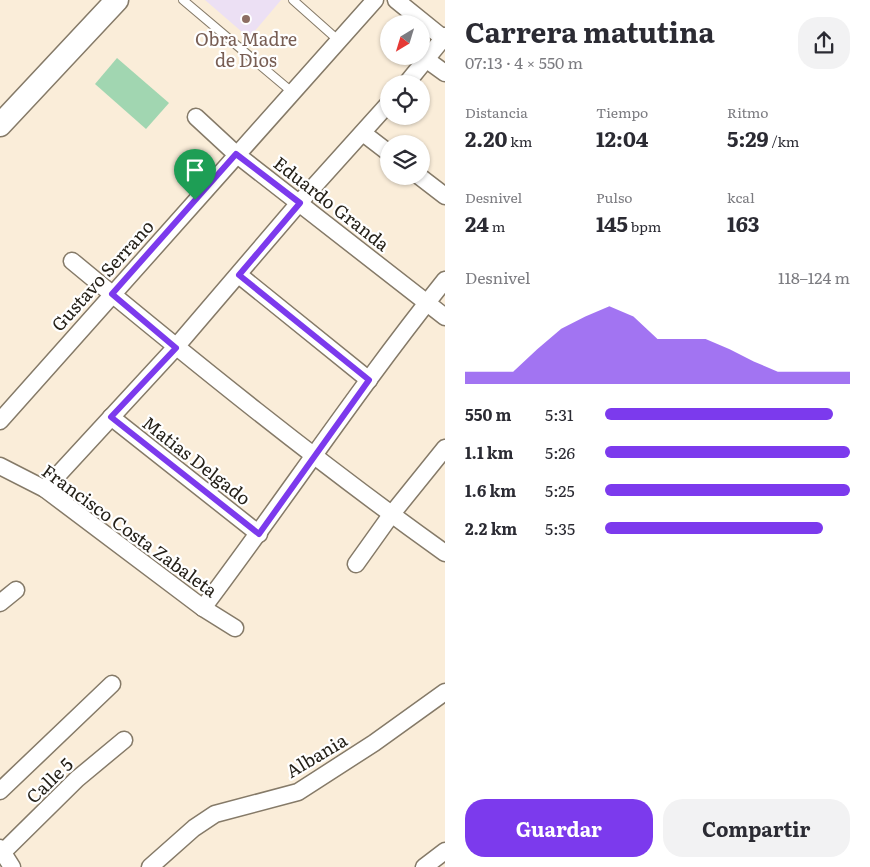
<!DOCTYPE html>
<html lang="es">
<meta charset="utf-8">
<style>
body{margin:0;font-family:Literata,serif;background:#f2f2f3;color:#2b2b33;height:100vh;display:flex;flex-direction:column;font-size:19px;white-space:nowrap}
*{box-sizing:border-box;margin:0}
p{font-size:16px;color:#7c7c81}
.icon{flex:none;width:28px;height:28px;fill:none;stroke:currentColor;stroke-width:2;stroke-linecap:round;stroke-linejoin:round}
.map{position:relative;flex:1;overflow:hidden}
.panel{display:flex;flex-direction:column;background:#fff;width:425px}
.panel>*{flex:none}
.needle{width:32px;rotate:218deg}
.fabs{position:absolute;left:380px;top:15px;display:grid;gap:10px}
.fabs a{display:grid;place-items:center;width:50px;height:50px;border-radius:50%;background:#fff;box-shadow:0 1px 4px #0004;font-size:25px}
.pin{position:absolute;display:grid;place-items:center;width:42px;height:42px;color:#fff;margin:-51px -21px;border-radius:50% 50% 50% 0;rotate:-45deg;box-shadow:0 0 5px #0007}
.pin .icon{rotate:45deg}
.round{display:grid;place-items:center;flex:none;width:52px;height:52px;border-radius:20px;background:#f2f2f3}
.overview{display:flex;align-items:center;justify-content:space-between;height:85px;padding:0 20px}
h1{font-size:28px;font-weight:700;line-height:38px}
.stats{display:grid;grid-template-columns:repeat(3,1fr);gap:8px;height:85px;padding:5px 20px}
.stats div{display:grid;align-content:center}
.stats b{font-size:21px;font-weight:700}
.stats small{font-size:14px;font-weight:400}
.stats p{font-size:14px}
.chart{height:140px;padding:10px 20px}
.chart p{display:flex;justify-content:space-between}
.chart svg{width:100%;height:90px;margin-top:5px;fill:#7c3aed;opacity:.7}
.primary-button{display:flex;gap:10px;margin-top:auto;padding:10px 20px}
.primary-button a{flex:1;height:58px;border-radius:20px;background:#7c3aed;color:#fff;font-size:20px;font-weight:700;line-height:58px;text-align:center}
.primary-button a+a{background:#f2f2f3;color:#2b2b33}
ul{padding:0 20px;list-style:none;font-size:16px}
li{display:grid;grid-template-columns:80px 60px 1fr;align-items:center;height:38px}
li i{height:12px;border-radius:6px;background:#7c3aed}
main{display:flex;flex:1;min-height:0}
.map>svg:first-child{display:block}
</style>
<main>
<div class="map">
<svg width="445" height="867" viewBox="0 0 445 867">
<rect width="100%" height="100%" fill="#faedd9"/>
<!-- education -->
<polygon fill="#ece0f4" points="205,0 281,0 249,38"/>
<!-- pitch -->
<polygon fill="#a1d6b1" points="117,58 169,103 146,129 95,84"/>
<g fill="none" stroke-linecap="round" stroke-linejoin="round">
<!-- lane casing -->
<g stroke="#857a68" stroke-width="10">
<g id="lane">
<polyline points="183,0 292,92"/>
<polyline points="293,0 338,40"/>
</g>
</g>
<!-- street casing -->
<g stroke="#857a68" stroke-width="19">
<g id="street">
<polyline points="396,0 443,38"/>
<polyline points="427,60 445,73"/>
<polyline points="406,84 445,36"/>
<polyline points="196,117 236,154 445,317"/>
<polyline points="363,133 389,153"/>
<polyline points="419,176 445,196"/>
<path d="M72,261C194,362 316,461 445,553"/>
<polyline points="239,275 369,380"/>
<polyline points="111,417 259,534"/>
<polyline points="0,421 375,0"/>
<polyline points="0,466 45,489 203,608 235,628"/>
<polyline points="45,489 175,348 299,203 389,103"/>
<polyline points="356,564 391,515 445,448"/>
<polyline points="0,603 16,590"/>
<path d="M203,608C285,499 360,386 445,280"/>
<polyline points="0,791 112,684"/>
<polyline points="0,848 12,867"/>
<polyline points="3,852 77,779 124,740"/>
<polyline points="150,867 194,828 215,814 298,792 374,743 445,692"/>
<polyline points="424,867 445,851"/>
</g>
</g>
<!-- secondary casing -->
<g stroke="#857a68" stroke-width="25">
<polyline id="secondary" points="0,125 117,0"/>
</g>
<!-- lane -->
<use href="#lane" stroke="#fff" stroke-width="8"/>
<!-- street -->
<use href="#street" stroke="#fff" stroke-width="16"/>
<!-- secondary -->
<use href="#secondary" stroke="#fff" stroke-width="22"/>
</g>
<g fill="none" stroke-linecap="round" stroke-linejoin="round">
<!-- route casing -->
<g stroke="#fff" stroke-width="10">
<polygon id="route" points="236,154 300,203 239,275 369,380 259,534 111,417 176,348 112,294"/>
</g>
<!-- route -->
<use href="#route" stroke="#7c3aed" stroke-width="6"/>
</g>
<!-- markers -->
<circle fill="#8d6e63" stroke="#fff" stroke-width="2" cx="246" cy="19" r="5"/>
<g text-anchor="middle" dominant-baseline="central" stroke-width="4.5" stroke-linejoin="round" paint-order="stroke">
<!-- education labels -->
<g font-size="18" fill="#785e54" stroke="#fff">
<text x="246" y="38">Obra Madre<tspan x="246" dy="21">de Dios</tspan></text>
</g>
<!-- street labels -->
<g font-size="18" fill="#252119" stroke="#fff">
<text transform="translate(332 203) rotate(38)">Eduardo Granda</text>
<text transform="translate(102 275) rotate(-48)">Gustavo Serrano</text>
<text transform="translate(197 460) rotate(38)">Matias Delgado</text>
<text transform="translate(130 530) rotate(36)">Francisco Costa Zabaleta</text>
<text transform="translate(316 755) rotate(-31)">Albania</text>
<text transform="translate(49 780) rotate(-44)">Calle 5</text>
</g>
</g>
</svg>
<div class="fabs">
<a><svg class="needle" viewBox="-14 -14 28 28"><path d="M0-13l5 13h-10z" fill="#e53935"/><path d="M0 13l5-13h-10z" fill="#7c7c81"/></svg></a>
<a><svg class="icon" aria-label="locate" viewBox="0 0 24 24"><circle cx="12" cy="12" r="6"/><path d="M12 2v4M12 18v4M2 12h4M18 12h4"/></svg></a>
<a><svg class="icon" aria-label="layers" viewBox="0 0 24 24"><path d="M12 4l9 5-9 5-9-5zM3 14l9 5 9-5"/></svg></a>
</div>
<div class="pin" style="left:195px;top:200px;background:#1e9e55"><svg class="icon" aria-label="arrive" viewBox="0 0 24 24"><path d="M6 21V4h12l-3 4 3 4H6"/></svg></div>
</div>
<section class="panel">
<div class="overview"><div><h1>Carrera matutina</h1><p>07:13 · 4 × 550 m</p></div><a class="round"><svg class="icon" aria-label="share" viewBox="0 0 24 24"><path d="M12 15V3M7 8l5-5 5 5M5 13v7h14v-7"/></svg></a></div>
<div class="stats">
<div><p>Distancia</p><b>2.20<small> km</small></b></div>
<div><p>Tiempo</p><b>12:04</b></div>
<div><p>Ritmo</p><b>5:29<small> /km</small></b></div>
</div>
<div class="stats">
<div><p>Desnivel</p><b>24<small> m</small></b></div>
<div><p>Pulso</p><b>145<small> bpm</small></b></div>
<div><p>kcal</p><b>163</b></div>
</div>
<div class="chart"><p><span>Desnivel</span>118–124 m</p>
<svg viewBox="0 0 160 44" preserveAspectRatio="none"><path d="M0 44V38L10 38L20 38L30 27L40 17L50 11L60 6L70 11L80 22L90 22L100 22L110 27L120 33L130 38L140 38L150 38L160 38V44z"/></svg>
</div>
<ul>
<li><b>550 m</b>5:31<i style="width:93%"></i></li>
<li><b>1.1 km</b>5:26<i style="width:100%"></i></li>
<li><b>1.6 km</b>5:25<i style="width:100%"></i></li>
<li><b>2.2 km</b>5:35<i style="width:89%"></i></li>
</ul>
<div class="primary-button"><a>Guardar</a><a>Compartir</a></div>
</section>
</main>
